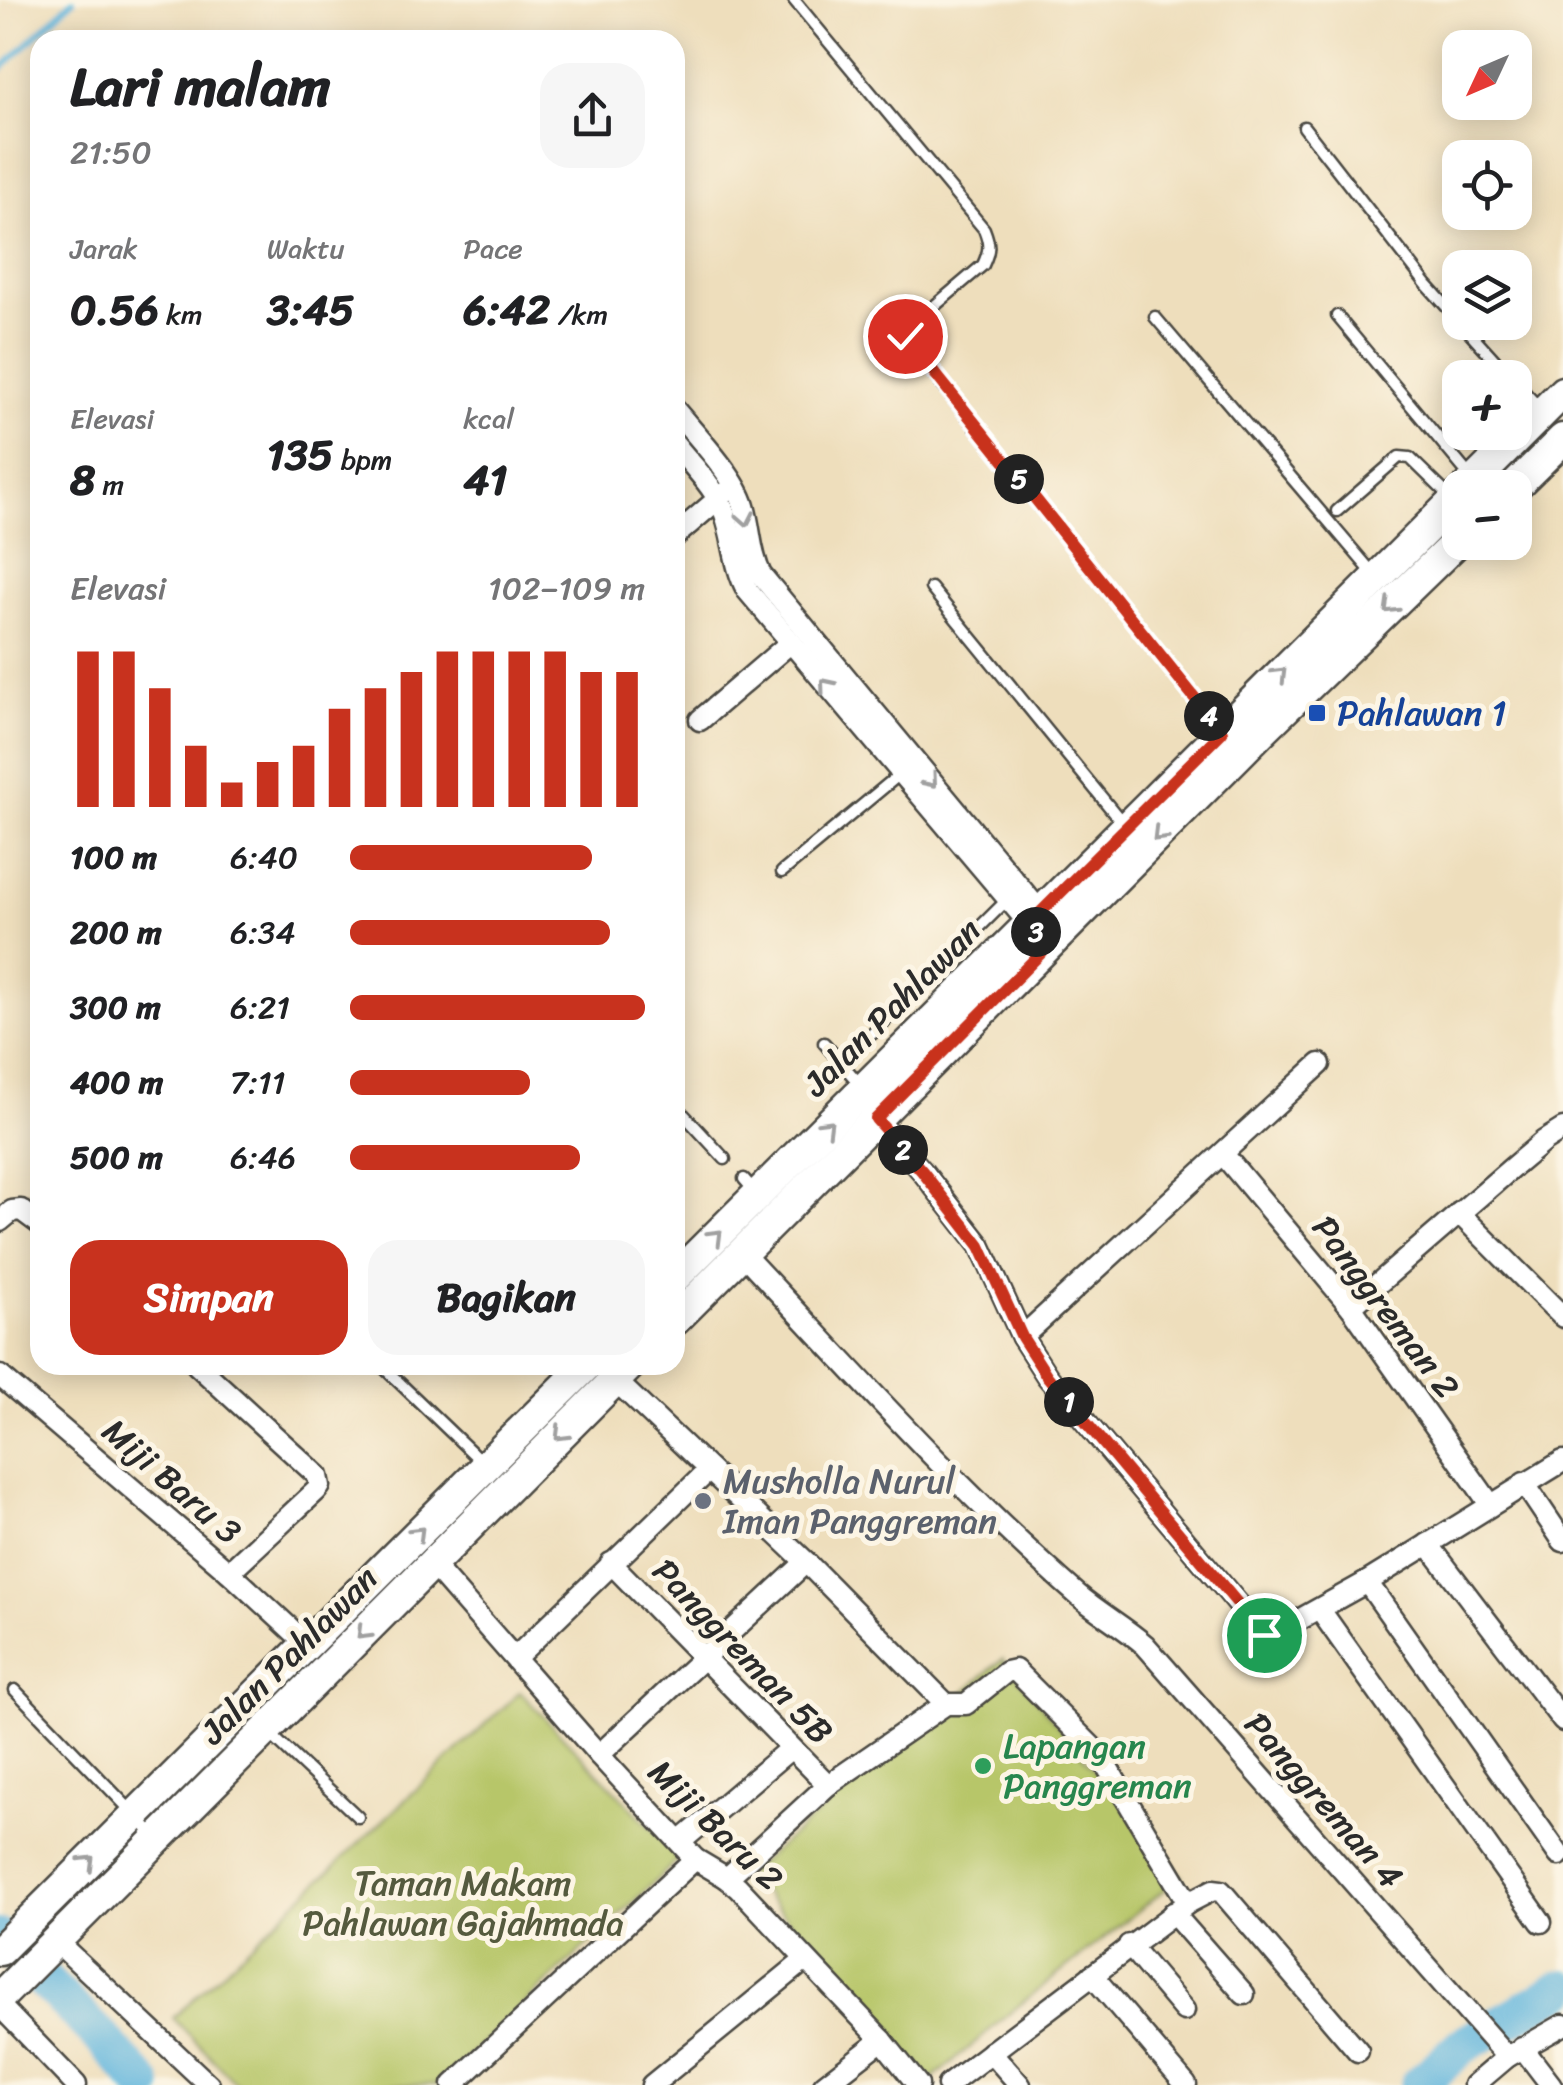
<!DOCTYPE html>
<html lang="id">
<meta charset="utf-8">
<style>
body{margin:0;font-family:Sriracha,sans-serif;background:#f6f6f6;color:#202124;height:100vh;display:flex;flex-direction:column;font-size:38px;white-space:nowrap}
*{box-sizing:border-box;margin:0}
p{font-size:32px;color:#757577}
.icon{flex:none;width:55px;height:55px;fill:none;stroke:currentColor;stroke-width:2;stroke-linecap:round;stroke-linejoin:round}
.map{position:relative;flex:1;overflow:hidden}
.drawer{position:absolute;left:30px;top:30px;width:655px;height:1345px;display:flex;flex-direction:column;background:#fff;border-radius:30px;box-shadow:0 5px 25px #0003}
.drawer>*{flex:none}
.needle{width:65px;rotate:226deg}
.controls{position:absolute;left:1442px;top:30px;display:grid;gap:20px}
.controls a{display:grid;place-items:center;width:90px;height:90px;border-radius:20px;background:#fff;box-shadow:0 5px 25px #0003;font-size:50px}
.pin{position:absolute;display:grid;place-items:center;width:85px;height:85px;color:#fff;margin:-42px;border:5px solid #fff;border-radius:50%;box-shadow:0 2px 10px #0007}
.km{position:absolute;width:50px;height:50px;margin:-25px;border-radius:50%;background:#222;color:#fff;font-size:28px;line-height:50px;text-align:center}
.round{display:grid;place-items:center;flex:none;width:105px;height:105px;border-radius:30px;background:#f6f6f6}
.headline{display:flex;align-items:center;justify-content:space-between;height:170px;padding:0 40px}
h1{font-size:55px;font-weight:700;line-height:75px}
.metrics{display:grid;grid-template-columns:repeat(3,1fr);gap:15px;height:170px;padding:10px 40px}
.metrics div{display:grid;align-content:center}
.metrics b{font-size:42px;font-weight:700}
.metrics small{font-size:28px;font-weight:400}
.metrics p{font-size:28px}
.chart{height:280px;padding:20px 40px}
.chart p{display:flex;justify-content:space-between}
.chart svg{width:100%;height:180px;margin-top:10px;stroke:#c8321e;stroke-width:6}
.primary-button{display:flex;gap:20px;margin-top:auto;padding:20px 40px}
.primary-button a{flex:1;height:115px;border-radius:30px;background:#c8321e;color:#fff;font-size:40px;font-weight:700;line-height:115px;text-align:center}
.primary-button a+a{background:#f6f6f6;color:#202124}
ul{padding:0 40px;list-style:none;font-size:32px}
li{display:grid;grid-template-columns:160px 120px 1fr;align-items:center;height:75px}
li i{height:25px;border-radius:12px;background:#c8321e}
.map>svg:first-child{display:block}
</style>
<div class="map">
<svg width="1563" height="2085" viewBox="0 0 1563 2085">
<rect width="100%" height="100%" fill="#fcf5e5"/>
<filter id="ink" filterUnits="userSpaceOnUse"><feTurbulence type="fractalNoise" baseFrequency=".01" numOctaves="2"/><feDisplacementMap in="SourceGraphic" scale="20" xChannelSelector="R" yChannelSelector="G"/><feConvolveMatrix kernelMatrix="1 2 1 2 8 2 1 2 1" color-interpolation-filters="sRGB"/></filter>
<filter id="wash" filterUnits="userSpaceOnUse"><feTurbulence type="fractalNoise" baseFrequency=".0048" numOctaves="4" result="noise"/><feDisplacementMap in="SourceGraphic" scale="40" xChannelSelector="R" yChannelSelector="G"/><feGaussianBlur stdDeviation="2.25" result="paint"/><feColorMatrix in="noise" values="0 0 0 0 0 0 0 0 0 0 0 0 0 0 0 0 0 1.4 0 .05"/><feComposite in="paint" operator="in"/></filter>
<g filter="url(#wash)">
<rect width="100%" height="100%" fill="#eedebc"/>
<!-- green -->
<g fill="#b7c669" stroke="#71784a" stroke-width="2.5">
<polygon points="1003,1659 1182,1876 1012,2011 930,2081 747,1873"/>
<polygon points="520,1692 680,1858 438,2085 238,2085 173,2018"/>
</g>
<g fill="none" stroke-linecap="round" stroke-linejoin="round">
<!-- stream -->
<polyline stroke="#61b5dd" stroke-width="6" points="0,70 73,0"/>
<!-- river -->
<g stroke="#61b5dd" stroke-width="38">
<polyline points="0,1938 103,2039 144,2085"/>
<polyline points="1419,2085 1462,2046 1563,1988"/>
</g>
</g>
</g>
<g filter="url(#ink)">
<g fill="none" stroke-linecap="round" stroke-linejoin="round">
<!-- service casing -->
<g stroke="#484641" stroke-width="15">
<g id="service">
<path d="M794,0L984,229C990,244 990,250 983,265L906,330L907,341L1221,731"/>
<polyline points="1304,127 1427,285 1511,378"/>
<polyline points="1337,316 1473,480"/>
<polyline points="1155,317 1376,577"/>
<polyline points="1515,382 1542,411"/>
<polyline points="1337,511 1399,457 1410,458 1453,500"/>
<polyline points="931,588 1125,826"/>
<polyline points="782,872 900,774"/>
<polyline points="872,1034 1007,900"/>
<polyline points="824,1043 863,1088"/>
<polyline points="675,1105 725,1159"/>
<polyline points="744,1179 757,1194"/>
<polyline points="381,1365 485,1465"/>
<polyline points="556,1365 570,1381"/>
<polyline points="15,1690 156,1837"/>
<polyline points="267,1731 358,1817"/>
</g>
</g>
<!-- minor casing -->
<g stroke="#484641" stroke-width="25">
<g id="minor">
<path d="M675,410C695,434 736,477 744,506C751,530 750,553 761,575L1046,919"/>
<path d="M675,444C692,466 716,488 725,514C734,540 734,566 747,590L1037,933"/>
<polyline points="675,536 725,493"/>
<polyline points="700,720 790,643"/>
<polyline points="876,1119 922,1171 980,1245 1022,1337 1047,1376 1264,1635 1272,1635 1367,1582 1563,1461"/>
<polyline points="1223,1154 1351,1307 1490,1504"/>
<polyline points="1459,1213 1563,1317"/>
<polyline points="0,1221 12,1211 21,1210 40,1224"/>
<path d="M742,1253C851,1369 958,1490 1078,1595C1099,1613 1123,1626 1145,1645L1507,2057"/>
<polyline points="1351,1307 1513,1167 1544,1141 1563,1129"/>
<polyline points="1022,1337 1320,1064"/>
<polyline points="197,1365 318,1476 320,1486 316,1491 229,1572"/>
<polyline points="0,1376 229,1572 307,1644"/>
<polyline points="615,1380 806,1562 946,1704"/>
<polyline points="1524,1483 1563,1541"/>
<polyline points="1428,1544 1563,1721"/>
<polyline points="611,1563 828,1785"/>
<polyline points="432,1564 599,1755 695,1859 727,1878 738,1887 882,2040 918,2085"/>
<polyline points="1367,1582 1559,1855"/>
<polyline points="1320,1610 1541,1922"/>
<polyline points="515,1658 709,1470"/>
<polyline points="599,1755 806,1562"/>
<polyline points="680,1842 791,1748"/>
<polyline points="727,1878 828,1785 946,1704 966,1704 1006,1672 1015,1670 1100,1755 1188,1903"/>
<polyline points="1173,1913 1244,1994"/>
<polyline points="56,1941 209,2085"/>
<polyline points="1129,1945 1184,2010"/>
<polyline points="1092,1975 1186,2085"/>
<polyline points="0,2006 76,2085"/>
<polyline points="1522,2047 1551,2085"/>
<polyline points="991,2052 1020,2085"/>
<polyline points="453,2085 695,1859"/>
<polyline points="652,2085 805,1960"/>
<polyline points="824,2085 882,2040"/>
<polyline points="948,2085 1188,1903 1213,1890 1221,1891 1358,2051"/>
<polyline points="1474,2085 1507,2057 1563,2025"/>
</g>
</g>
<!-- secondary casing -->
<g stroke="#484641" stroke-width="35">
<g id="secondary">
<polyline points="1467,488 1563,392"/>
<polyline points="1513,488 1563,439"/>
<polyline points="675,1277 1460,495"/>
<polyline points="675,1320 1261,732 1460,539"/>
<polyline points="0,1950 587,1365"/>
<polyline points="0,1997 630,1365"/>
</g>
</g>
<!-- service -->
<use href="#service" stroke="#fff" stroke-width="10"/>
<!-- minor -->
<use href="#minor" stroke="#fff" stroke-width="20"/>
<!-- secondary -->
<use href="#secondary" stroke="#fff" stroke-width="30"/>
</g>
<!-- one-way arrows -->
<defs><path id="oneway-chevron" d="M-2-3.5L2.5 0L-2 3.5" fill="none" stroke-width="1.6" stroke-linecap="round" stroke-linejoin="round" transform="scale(2.5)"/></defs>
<g stroke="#a0a0a0">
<use href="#oneway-chevron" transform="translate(746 519) rotate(79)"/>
<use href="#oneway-chevron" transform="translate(1390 607) rotate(136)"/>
<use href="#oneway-chevron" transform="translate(1280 674) rotate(-45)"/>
<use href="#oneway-chevron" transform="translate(826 685) rotate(-130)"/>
<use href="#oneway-chevron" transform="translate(931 781) rotate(50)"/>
<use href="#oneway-chevron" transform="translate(1159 835) rotate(135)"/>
<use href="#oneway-chevron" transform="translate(827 1126) rotate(-45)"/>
<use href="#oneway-chevron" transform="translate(716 1236) rotate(-45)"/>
<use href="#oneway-chevron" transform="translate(561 1434) rotate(135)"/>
<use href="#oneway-chevron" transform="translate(418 1533) rotate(-45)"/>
<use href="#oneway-chevron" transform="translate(363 1633) rotate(135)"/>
<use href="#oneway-chevron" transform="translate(88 1862) rotate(-45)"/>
</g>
</g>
<g fill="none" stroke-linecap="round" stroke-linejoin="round" filter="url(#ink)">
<!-- route casing -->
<g stroke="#fff" stroke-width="20">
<polyline id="route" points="905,336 1222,732 1029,924 1048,946 876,1119 922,1171 980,1246 1022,1337 1047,1376 1264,1635"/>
</g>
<!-- route -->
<use href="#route" stroke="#c8321e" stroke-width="12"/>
</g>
<!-- markers -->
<rect fill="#1a4fb4" stroke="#fcf5e5" stroke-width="4" x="1307" y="703" width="20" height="20" rx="5"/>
<circle fill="#6b7280" stroke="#fcf5e5" stroke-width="4" cx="703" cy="1501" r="10"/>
<circle fill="#2e9e5b" stroke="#fcf5e5" stroke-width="4" cx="983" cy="1766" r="10"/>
<g text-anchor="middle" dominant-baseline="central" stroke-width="10" stroke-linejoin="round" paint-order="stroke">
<!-- transit labels -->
<g font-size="35" fill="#164399" stroke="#fcf5e5" text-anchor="start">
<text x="1337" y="713">Pahlawan 1</text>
</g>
<!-- street labels -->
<g font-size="35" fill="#2b2b2b" stroke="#fcf5e5">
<text transform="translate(892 1007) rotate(-45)">Jalan Pahlawan</text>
<text transform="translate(1386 1307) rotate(53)">Panggreman 2</text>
<text transform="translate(172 1481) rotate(41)">Miji Baru 3</text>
<text transform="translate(743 1651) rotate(46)">Panggreman 5B</text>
<text transform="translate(289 1655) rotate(-45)">Jalan Pahlawan</text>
<text transform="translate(1324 1800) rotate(49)">Panggreman 4</text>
<text transform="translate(716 1825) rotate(44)">Miji Baru 2</text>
</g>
<!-- worship labels -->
<g font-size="35" fill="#5b616d" stroke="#fcf5e5" text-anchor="start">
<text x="723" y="1481">Musholla Nurul<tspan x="723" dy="40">Iman Panggreman</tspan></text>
</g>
<!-- leisure labels -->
<g font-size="35" fill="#27864d" stroke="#fcf5e5" text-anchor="start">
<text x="1003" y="1746">Lapangan<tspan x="1003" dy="40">Panggreman</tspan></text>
</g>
<!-- park labels -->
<g font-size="35" fill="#555a3e" stroke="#fcf5e5">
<text x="463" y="1883">Taman Makam<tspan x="463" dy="40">Pahlawan Gajahmada</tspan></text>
</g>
</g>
</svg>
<div class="controls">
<a><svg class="needle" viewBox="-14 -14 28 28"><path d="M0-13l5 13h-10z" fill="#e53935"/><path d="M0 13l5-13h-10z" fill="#757577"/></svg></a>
<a><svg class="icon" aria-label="locate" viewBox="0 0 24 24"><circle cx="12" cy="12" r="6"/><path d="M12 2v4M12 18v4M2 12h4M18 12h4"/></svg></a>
<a><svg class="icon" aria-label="layers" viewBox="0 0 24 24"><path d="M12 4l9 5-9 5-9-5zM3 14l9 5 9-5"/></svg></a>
<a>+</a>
<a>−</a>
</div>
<div class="pin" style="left:1264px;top:1635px;background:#1e9e55"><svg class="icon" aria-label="arrive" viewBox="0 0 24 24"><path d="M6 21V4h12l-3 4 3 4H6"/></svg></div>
<div class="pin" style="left:905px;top:336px;background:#d93025"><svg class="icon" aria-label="check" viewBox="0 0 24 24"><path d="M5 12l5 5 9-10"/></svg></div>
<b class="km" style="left:1069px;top:1402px">1</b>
<b class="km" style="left:903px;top:1150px">2</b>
<b class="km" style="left:1036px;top:932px">3</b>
<b class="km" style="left:1209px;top:716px">4</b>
<b class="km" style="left:1019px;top:479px">5</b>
<section class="drawer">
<div class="headline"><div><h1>Lari malam</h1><p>21:50</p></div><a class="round"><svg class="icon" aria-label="share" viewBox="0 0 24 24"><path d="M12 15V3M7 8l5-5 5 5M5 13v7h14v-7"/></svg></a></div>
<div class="metrics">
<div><p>Jarak</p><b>0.56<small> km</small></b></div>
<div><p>Waktu</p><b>3:45</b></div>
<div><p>Pace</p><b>6:42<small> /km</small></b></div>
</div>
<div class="metrics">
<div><p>Elevasi</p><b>8<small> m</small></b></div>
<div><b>135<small> bpm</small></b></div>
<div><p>kcal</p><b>41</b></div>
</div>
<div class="chart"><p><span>Elevasi</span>102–109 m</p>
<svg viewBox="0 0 160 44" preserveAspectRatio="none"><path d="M5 44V6M15 44V6M25 44V15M35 44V29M45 44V38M55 44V33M65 44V29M75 44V20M85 44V15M95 44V11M105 44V6M115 44V6M125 44V6M135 44V6M145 44V11M155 44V11"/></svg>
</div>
<ul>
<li><b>100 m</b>6:40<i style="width:82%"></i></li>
<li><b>200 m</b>6:34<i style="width:88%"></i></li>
<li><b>300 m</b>6:21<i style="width:100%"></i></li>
<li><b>400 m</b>7:11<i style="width:61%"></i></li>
<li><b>500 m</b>6:46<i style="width:78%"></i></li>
</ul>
<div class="primary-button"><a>Simpan</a><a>Bagikan</a></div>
</section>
</div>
